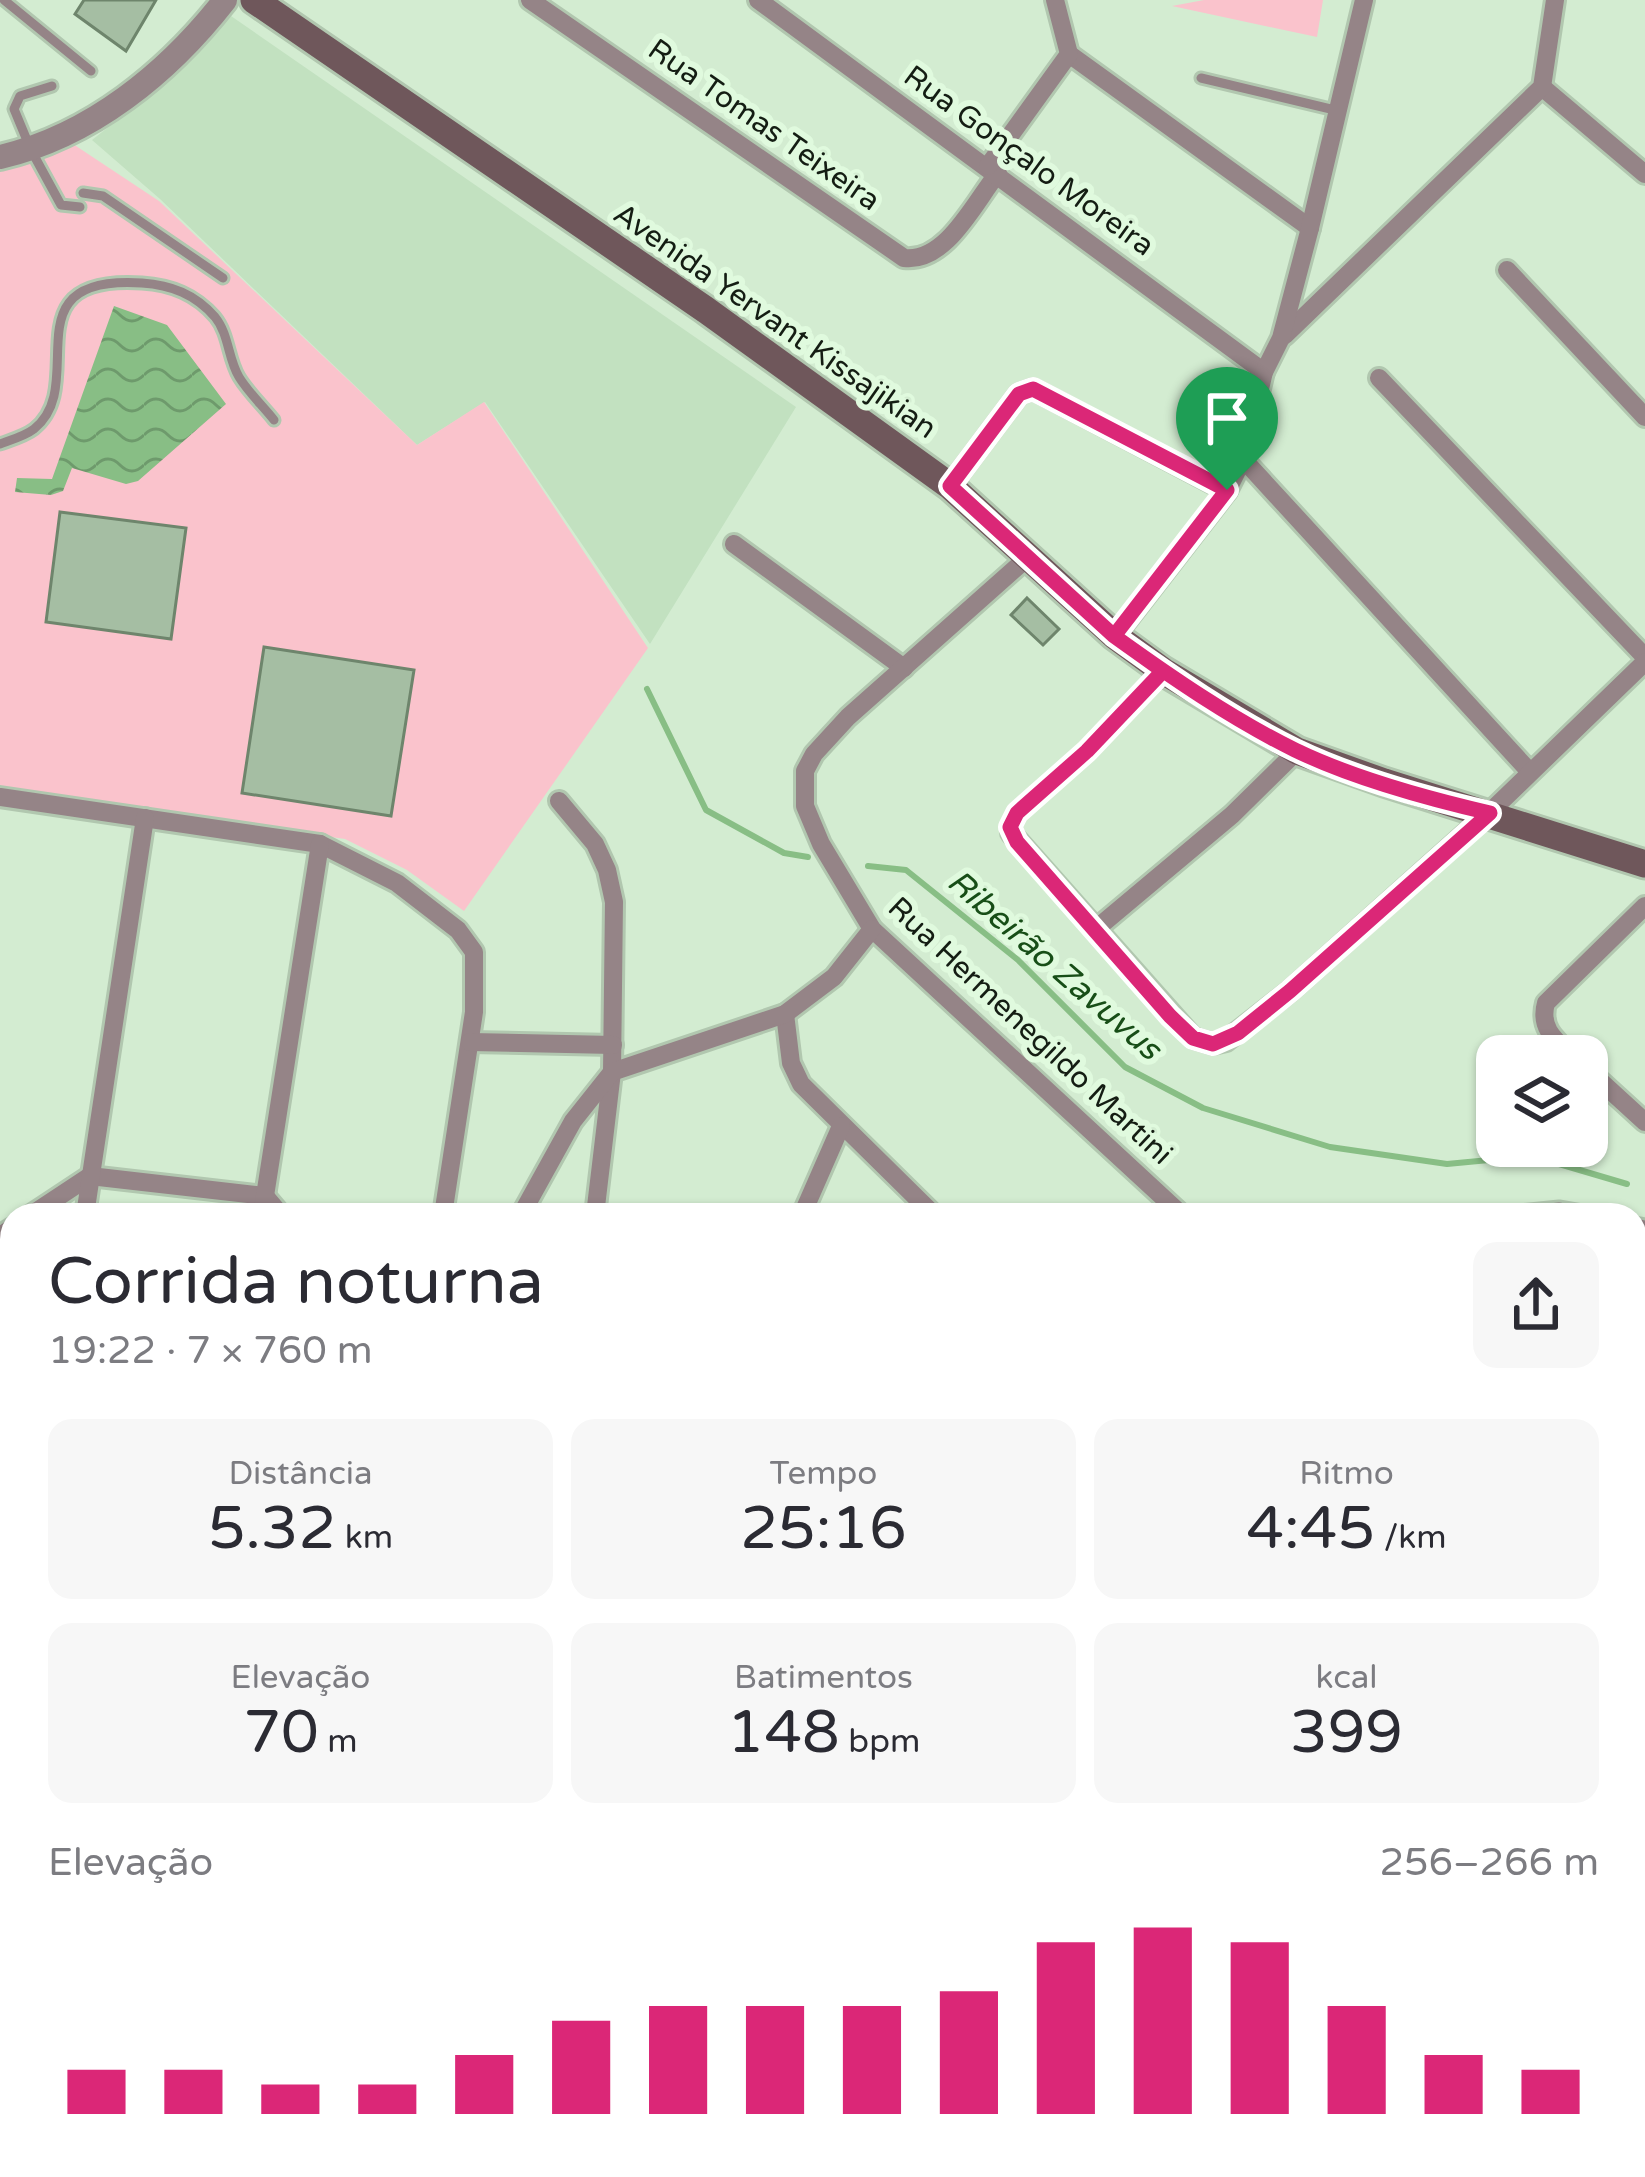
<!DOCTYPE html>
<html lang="pt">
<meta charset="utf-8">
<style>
body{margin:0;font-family:"Varela Round",sans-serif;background:#f7f7f7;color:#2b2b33;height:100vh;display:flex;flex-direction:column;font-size:45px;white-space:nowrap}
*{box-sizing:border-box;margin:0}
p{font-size:39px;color:#7c7c81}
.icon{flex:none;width:66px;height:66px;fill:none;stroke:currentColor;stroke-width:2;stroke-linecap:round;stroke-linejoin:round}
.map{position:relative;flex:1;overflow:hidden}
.panel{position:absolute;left:0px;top:1203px;width:1647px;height:975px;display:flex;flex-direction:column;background:#fff;border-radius:36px 36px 0 0;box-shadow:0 3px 9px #0004}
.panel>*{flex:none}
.fabs{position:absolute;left:1476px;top:1035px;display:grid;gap:24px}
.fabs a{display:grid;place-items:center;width:132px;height:132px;border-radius:24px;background:#fff;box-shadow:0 3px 9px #0004;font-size:60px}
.pin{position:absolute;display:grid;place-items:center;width:102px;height:102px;color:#fff;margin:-123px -51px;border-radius:50% 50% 50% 0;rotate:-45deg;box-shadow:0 0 12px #0007}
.pin .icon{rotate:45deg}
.round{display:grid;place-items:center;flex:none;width:126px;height:126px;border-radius:24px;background:#f7f7f7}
.head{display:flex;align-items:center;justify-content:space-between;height:204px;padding:0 48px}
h1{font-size:66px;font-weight:600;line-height:90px}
.figures{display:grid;grid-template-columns:repeat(3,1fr);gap:18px;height:204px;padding:12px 48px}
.figures div{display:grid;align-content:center;border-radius:24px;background:#f7f7f7;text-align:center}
.figures b{font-size:60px;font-weight:600}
.figures small{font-size:33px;font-weight:400}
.figures p{font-size:33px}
.chart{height:336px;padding:24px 48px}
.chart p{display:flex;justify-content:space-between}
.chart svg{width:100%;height:216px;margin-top:12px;stroke:#db2777;stroke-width:6}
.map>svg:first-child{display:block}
</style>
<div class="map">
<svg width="1645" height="2177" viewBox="0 0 1645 2177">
<defs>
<pattern id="water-waves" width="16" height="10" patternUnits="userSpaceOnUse" patternTransform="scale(3)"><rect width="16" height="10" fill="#88be85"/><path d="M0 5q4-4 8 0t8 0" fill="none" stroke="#6e9a6c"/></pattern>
</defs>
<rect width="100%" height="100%" fill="#d3ecd1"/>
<!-- built -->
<polygon fill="#c2e1c0" points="231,16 796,407 650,644 485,402 417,445 160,199 92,140 189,63"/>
<!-- green -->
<g fill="#fac3cc">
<polygon points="1204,0 1323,0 1317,37 1172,6"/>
<polygon points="73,144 159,201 417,445 484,402 648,648 464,911 407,870 345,839 0,789 0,168"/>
</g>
<!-- water -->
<polygon fill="url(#water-waves)" points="114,306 167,325 226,404 138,481 126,484 72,468 63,491 51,495 15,492 17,478 52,479"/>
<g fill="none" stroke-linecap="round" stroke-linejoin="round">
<!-- stream -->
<g stroke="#88be85" stroke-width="6">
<polyline points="647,689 706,810 784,853 808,857"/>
<polyline points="868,866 906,870 1018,960 1125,1067 1203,1108 1330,1147 1447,1164 1532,1156 1627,1184"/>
</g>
</g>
<!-- building -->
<g fill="#a5bea3" stroke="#6e856c" stroke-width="3">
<polygon points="84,0 156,0 126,51 75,14"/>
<polygon points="60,512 186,528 171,639 46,622"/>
<polygon points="1027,598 1059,629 1043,645 1011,615"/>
<polygon points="264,647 414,670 391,816 242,793"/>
</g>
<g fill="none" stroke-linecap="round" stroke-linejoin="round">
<!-- service casing -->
<g stroke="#b1c7af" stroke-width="15">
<g id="service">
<polyline points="4,0 91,71"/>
<polyline points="1201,78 1339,111"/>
<polyline points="52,86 20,96 14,109 31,150 61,205 80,207"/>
<polyline points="83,193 103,196 223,278"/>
<path d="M0,444C11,440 25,436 34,429C91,384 6,274 142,283C171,285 195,294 215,317C229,334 228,359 239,377C248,392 263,406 274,420"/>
<polyline points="1011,833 1011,822 1017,813 1087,751 1160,675"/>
<polyline points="1481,1215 1559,1207 1605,1215"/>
<polyline points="1635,1223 1645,1225"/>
</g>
</g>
<!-- minor casing -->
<g stroke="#b1c7af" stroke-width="24">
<g id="minor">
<path d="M530,0L904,258C946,263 974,203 998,173"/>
<polyline points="758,0 1264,372"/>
<polyline points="1069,54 1310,228"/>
<polyline points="1542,87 1645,174"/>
<polyline points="988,166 1069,54 1055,0"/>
<polyline points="1507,270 1645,417"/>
<polyline points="1285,335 1542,87 1555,0"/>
<polyline points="1379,378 1645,657"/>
<polyline points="1243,459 1530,772"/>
<polyline points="950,486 1019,394 1033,389 1227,491"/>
<polyline points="734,544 904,668"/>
<polyline points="1027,558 848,717 814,754 805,771 805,806 821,844 872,929 1182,1215"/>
<polyline points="1115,636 1227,491 1243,459 1264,372 1281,338 1310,228 1364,0"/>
<polyline points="0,797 320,844 397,883 458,930 474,952 474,1012 443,1215"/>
<polyline points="559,801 595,844 607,870 614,902 612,1072 595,1215"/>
<polyline points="1011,833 1193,1038 1213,1044 1226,1041 1290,991 1489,813 1645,662"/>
<polyline points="1096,929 1232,815 1297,751"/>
<polyline points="785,1014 791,1063 801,1084 934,1215"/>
<polyline points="470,1042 613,1045"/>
<path d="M1572,1056C1555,1040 1539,1028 1546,1003L1645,906"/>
<polyline points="1587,1069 1645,1122"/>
<polyline points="31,1215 90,1176 265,1196 281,1215"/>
<polyline points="85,1215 145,818"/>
<polyline points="262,1215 320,844"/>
<polyline points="521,1215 573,1121 612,1072 785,1014 834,977 872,929"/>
<polyline points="802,1215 841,1126"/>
<polyline points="0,1236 12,1228"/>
<polyline points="1635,1363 1645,1366"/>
<polyline points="1635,1689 1645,1692"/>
<polyline points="0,1742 12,1703"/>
<polyline points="1635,2022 1645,2025"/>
<polyline points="1635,2147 1645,2150"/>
<polyline points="640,2166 642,2177"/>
<polyline points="848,2166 910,2177"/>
<polyline points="1093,2166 1094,2177"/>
<polyline points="4,2177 12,2150"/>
<polyline points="170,2177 175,2166"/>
<polyline points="337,2177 346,2166"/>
<polyline points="533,2177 541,2166"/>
<polyline points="1268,2177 1270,2166"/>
</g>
</g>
<!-- tertiary casing -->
<g stroke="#b1c7af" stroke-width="30">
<g id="tertiary">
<path d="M0,157C91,136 168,73 225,0"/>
<polyline points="1635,1998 1645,1964"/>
<polyline points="1581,2177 1584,2166"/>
</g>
</g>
<!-- secondary casing -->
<g stroke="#b1c7af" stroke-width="33">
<polyline id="secondary" points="254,0 706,310 950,486 1115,636 1163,671 1297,751 1384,782 1645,864"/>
</g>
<!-- service -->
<use href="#service" stroke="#958487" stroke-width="9"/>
<!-- minor -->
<use href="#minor" stroke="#958487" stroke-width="18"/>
<!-- tertiary -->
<use href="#tertiary" stroke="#958487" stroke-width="24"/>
<!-- secondary -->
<use href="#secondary" stroke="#6f575b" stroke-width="27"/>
</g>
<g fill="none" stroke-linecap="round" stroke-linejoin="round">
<!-- route casing -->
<g stroke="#fff" stroke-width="24">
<path id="route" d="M1227,490L1033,389L1019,394L950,486L1114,636L1163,671L1087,751L1017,813L1010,827L1017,842L1170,1016L1193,1038L1213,1044L1238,1033L1290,991L1490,813C1425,798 1355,779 1295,750C1232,719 1171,677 1114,636L1227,490"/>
</g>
<!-- route -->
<use href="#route" stroke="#db2777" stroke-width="15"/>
</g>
<g text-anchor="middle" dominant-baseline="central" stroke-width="12" stroke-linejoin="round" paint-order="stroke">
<!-- street labels -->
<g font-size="30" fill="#141d13" stroke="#e0fade">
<text transform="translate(764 125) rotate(35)">Rua Tomas Teixeira</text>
<text transform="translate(1029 161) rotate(36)">Rua Gonçalo Moreira</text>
<text transform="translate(775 321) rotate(35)">Avenida Yervant Kissajikian</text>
<text transform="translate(1030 1031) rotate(43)">Rua Hermenegildo Martini</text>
</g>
<!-- water labels -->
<g font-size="33" font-style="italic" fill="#174e17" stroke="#e0fade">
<text transform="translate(1054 965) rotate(41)">Ribeirão Zavuvus</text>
</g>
</g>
</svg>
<div class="fabs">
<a><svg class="icon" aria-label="layers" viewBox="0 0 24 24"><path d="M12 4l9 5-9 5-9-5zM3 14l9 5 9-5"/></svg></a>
</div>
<div class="pin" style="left:1227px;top:490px;background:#1e9e55"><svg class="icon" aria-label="arrive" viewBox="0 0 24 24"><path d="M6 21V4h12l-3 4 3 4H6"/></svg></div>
<section class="panel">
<div class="head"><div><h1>Corrida noturna</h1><p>19:22 · 7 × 760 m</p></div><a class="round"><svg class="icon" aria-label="share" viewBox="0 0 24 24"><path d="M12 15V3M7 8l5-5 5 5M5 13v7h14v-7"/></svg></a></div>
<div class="figures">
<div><p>Distância</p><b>5.32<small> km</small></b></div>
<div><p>Tempo</p><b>25:16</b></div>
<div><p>Ritmo</p><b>4:45<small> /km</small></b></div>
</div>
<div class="figures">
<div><p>Elevação</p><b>70<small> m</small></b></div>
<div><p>Batimentos</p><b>148<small> bpm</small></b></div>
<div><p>kcal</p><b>399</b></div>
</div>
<div class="chart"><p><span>Elevação</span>256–266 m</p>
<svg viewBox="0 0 160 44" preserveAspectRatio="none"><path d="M5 44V35M15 44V35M25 44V38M35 44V38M45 44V32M55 44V25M65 44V22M75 44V22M85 44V22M95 44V19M105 44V9M115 44V6M125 44V9M135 44V22M145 44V32M155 44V35"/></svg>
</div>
</section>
</div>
